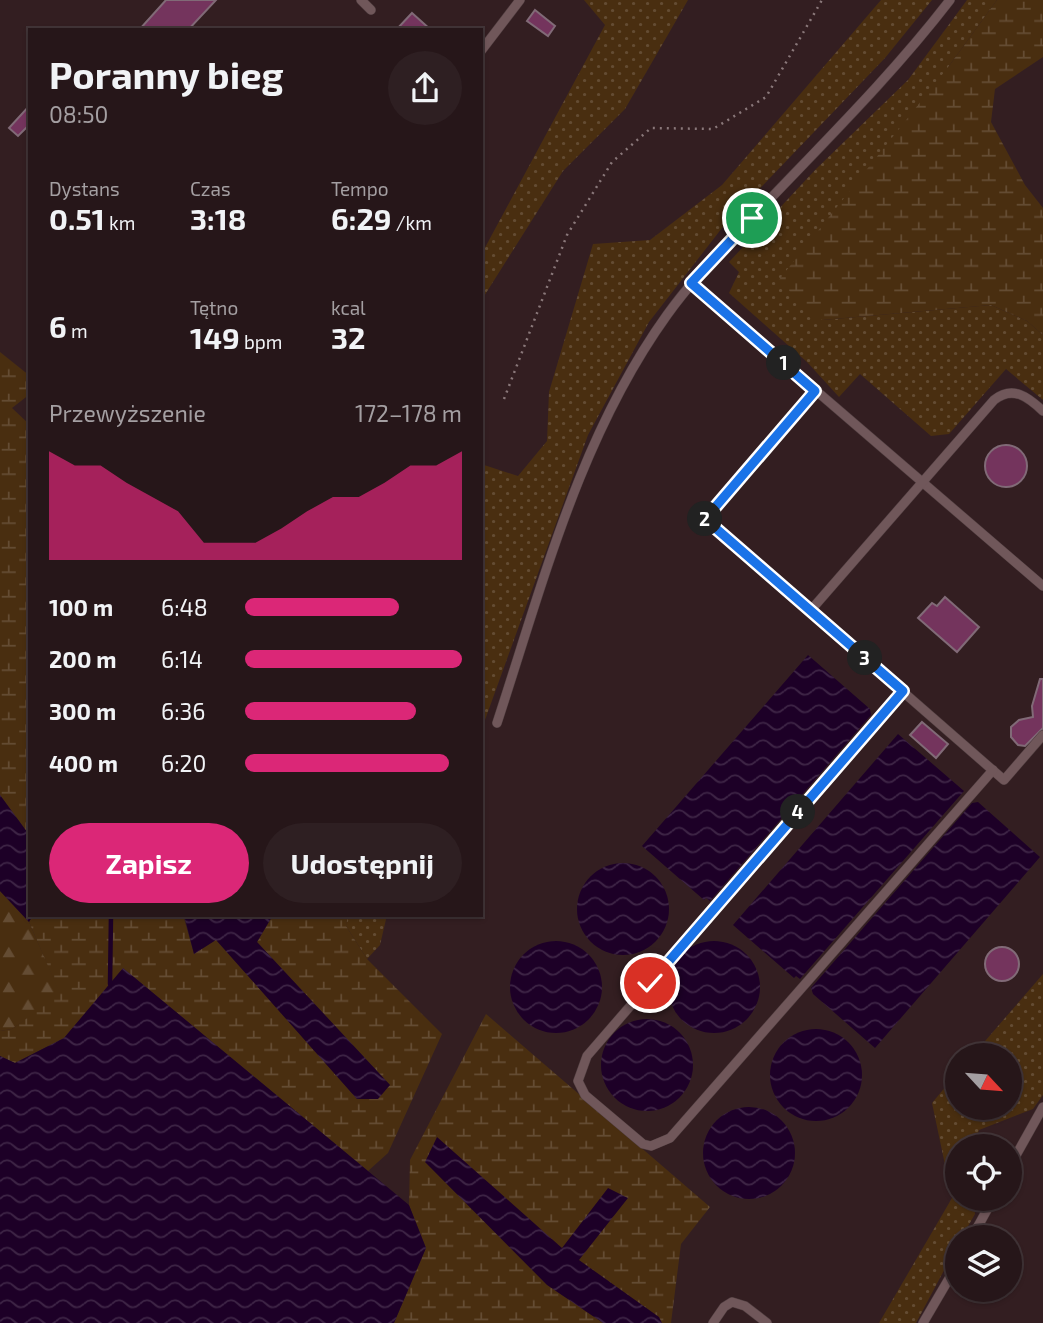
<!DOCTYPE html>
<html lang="pl">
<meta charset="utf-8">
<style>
body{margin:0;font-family:"Exo 2",sans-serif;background:#2e1f22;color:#f1f3f6;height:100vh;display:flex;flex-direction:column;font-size:26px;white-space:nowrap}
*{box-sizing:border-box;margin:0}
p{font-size:23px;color:#a49fa2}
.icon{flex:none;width:38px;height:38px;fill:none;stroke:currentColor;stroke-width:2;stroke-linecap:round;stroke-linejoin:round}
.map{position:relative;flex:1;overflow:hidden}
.side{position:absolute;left:28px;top:28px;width:455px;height:889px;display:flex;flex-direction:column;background:#261619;border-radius:0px;box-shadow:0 2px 5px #0004,0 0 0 2px #423538}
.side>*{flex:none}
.needle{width:46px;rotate:116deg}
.fabs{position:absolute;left:945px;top:1043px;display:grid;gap:14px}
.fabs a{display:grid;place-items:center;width:77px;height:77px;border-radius:50%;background:#261619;box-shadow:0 2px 5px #0004,0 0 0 2px #423538;font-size:35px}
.pin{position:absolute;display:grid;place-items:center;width:60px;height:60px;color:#fff;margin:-30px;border:4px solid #fff;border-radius:50%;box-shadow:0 2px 7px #0007}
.km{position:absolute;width:35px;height:35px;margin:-18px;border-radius:50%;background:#222;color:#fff;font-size:19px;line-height:35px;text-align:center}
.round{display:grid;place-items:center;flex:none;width:74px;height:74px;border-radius:37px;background:#2e1f22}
.headline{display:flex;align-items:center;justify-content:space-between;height:119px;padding:0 21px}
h1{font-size:38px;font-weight:700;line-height:52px}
.stats{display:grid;grid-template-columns:repeat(3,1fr);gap:10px;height:119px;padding:7px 21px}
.stats div{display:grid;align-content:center}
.stats b{font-size:30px;font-weight:700}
.stats small{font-size:19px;font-weight:400}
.stats p{font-size:19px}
.chart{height:196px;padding:14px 21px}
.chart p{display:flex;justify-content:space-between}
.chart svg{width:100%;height:126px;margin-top:7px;fill:#db2777;opacity:.7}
.action{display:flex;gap:14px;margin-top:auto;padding:14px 21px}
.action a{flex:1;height:80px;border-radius:42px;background:#db2777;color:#fff;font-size:28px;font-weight:700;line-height:80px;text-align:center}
.action a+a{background:#2e1f22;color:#f1f3f6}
ul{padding:0 21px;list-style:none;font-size:23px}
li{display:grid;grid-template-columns:112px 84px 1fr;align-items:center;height:52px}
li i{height:18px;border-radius:9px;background:#db2777}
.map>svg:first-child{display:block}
</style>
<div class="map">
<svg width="1043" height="1323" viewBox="0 0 1043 1323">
<defs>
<pattern id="grass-dots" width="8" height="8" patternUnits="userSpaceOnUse" patternTransform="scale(1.75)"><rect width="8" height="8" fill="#492e10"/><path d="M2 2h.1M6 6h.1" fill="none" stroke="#644c33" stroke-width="1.8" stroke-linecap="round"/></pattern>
<pattern id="forest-firs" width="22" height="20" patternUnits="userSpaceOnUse" patternTransform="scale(1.75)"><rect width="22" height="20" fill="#492e10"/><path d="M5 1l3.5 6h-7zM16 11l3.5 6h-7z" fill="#644c33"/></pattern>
<pattern id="wetland-marsh" width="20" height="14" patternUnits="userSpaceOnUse" patternTransform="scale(1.75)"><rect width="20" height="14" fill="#492e10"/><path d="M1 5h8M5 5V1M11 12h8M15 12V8" fill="none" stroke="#644c33"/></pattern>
<pattern id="water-waves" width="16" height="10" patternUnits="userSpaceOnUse" patternTransform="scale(1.75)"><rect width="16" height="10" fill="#1d0027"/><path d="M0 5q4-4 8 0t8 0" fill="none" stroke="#3e2546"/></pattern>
</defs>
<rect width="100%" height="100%" fill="#331e21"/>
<!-- grass -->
<g fill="url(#grass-dots)">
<polygon points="584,0 688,0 625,109 563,171 481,301 481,255 605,25"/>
<polygon points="881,0 932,0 885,58 722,228 649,322 588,435 481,731 481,464 518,476 547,441 549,392 593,244 650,240 722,185"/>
<polygon points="967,0 997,0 949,66 823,320 991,305 1027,321 1043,335 1043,400 1006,369 949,434 931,436 860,374 839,397 807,362 729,293 739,272 729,262 816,169 908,80"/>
<polygon points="347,915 387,915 380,945 367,959 346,926"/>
<polygon points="1043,974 1043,1095 1033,1109 979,1130 974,1146 957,1146 957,1199 974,1199 975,1214 962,1237 957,1237 957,1246 916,1323 879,1323 952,1198 932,1103 957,1073 957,1108 1010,1108 1010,1055 973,1055"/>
</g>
<!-- forest -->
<polygon fill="url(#forest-firs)" points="0,891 29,922 61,995 12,1029 0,1031"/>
<!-- wetland -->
<g fill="url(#wetland-marsh)">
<polygon points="997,0 1043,0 1043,57 995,89 991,122 1025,185 1043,208 1043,335 1027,321 991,305 822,320 778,281 949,66"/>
<polygon points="0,352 30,376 30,394 12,408 30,425 30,836 0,795"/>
<polygon points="33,915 183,915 194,954 216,939 357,1099 390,1085 257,942 273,915 348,915 346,926 367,959 442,1034 388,1153 368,1171 124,969 64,1038 15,1063 0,1056 0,1031 12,1029 60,994 29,922"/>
<polygon points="486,1014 710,1207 681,1244 671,1323 394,1323 426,1248 409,1205 410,1160"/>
</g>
<!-- water -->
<g fill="url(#water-waves)">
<polygon points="808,655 870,709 871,715 710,901 706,898 704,900 642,846"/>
<polygon points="898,734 964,791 800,979 796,976 794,978 733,925"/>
<polygon points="0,795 30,836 30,915 33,915 29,922 0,891"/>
<polygon points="978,802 1040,857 875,1048 813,994 811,988 972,803"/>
<circle cx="623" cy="909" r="46"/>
<polygon points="184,915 273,915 257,942 390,1085 378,1099 357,1099 216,940 194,954"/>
<circle cx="714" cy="987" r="46"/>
<circle cx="556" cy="987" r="46"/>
<polygon points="123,968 409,1205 426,1248 394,1323 0,1323 0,1056 15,1063 64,1038"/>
<circle cx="647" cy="1065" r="46"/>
<circle cx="816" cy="1075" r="46"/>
<circle cx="749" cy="1153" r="46"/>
<polygon points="437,1137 562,1248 608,1188 628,1198 579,1260 659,1317 662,1323 603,1323 547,1285 425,1162"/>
</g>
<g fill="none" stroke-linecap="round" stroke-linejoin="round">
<!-- stream -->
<polyline stroke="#1d0027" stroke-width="4.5" points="110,984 111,915"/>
</g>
<!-- building -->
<g fill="#74345d" stroke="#816a77" stroke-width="2">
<polygon points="166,0 216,0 188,30 139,30"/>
<polygon points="535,10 555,26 548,36 527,21"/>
<polygon points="412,13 431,30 396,30"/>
<polygon points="30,105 30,124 18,136 9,128"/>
<circle cx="1006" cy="466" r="21"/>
<polygon points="945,597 979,627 957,652 918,618 932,603 937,606"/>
<polygon points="1040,679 1043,679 1043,728 1025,746 1018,745 1011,737 1011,727 1019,720 1033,717 1032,706"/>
<polygon points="922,722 948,744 936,758 910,735"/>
<circle cx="1002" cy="964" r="17"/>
</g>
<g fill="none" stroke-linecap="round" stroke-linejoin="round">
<!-- lane casing -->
<g stroke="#4f3d3f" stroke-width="10">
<g id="lane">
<polyline points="361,0 371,10"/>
<polyline points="481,51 520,0"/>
<polyline points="691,283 1043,586"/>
<polyline points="815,391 705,519 1004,780 1043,735"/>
<path d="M811,610L994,400C1013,385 1028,397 1043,411"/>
<polyline points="903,691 587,1056 578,1081 585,1095 643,1144 651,1146 670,1138 993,770"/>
<path d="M497,723C543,583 580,436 667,315C692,280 722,250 751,219C818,148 890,78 950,0"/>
<polyline points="1010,1166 1043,1107"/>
<polyline points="972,1237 993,1199"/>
<polyline points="713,1323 724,1307 732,1302 745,1306 767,1323"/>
<polyline points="923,1323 957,1265"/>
</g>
</g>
<!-- path -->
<polyline stroke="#8a787a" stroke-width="2.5" stroke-dasharray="2 5" stroke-linecap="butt" points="504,399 567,235 612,162 651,128 713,129 766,97 822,0"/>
<!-- lane -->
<use href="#lane" stroke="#70575a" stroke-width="9"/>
</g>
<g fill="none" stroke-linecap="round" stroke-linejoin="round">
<!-- route casing -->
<g stroke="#fff" stroke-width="14">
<polyline id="route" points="650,983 903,691 705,519 815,391 691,283 752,218"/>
</g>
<!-- route -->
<use href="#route" stroke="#1a73e8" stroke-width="9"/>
</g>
</svg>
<div class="fabs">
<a><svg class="needle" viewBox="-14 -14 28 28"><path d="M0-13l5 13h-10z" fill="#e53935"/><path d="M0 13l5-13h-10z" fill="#a49fa2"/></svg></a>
<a><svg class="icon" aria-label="locate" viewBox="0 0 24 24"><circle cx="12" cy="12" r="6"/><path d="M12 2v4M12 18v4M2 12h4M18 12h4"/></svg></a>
<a><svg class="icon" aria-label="layers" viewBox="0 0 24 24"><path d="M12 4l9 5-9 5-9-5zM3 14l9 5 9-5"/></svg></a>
</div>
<div class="pin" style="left:752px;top:218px;background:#1e9e55"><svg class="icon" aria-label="arrive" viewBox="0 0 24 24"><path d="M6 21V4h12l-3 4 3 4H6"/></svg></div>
<div class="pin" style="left:650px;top:983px;background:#d93025"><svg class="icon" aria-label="check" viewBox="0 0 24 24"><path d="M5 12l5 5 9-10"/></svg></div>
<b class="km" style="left:784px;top:363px">1</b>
<b class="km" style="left:705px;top:519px">2</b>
<b class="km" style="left:865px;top:658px">3</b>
<b class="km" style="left:798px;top:812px">4</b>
<section class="side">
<div class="headline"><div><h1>Poranny bieg</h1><p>08:50</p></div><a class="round"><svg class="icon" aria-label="share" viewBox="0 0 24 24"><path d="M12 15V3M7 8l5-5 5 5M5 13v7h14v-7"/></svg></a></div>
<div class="stats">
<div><p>Dystans</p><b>0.51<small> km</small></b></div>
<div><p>Czas</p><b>3:18</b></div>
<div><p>Tempo</p><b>6:29<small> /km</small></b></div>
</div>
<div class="stats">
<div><b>6<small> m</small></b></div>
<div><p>Tętno</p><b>149<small> bpm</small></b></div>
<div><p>kcal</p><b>32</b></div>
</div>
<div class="chart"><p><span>Przewyższenie</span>172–178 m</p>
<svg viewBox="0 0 160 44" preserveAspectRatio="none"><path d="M0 44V6L10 11L20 11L30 17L40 22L50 27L60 38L70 38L80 38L90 33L100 27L110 22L120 22L130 17L140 11L150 11L160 6V44z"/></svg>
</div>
<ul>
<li><b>100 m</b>6:48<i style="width:71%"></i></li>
<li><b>200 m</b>6:14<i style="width:100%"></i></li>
<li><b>300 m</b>6:36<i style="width:79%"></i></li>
<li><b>400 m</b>6:20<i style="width:94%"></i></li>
</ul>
<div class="action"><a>Zapisz</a><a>Udostępnij</a></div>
</section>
</div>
